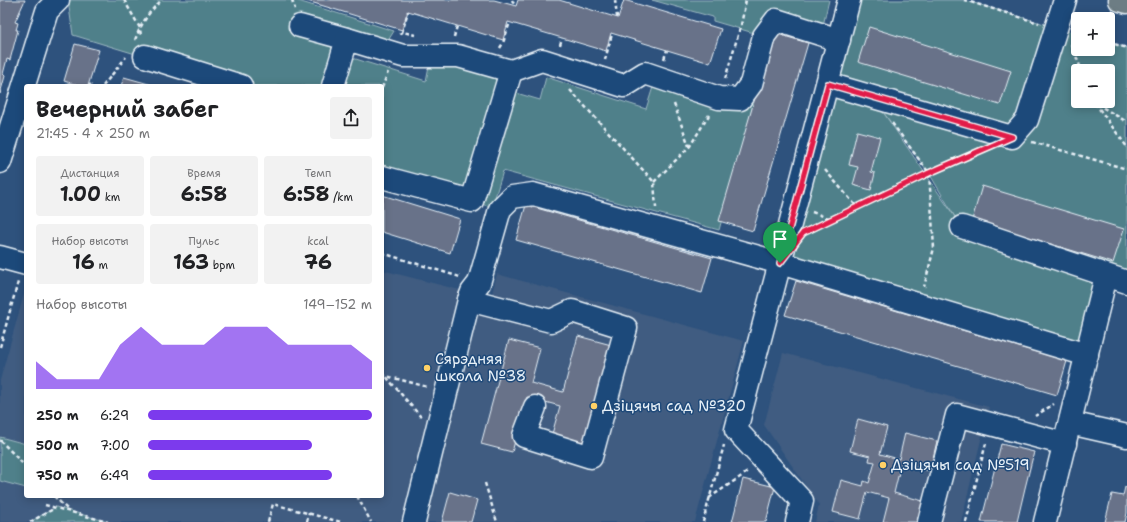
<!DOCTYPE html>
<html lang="ru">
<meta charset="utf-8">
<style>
body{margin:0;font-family:"Shantell Sans",sans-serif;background:#f2f2f2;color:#202124;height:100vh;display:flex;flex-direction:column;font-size:15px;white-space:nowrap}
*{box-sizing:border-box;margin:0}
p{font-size:13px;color:#757577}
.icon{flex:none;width:22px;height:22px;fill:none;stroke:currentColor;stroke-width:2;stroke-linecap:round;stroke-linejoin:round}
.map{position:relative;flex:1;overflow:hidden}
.side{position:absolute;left:24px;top:84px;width:360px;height:414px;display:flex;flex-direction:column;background:#fff;border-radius:4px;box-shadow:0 2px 10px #0003}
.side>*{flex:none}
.buttons{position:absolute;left:1071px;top:12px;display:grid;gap:8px}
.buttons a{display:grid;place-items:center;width:44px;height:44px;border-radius:4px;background:#fff;box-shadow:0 2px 10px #0003;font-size:20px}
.pin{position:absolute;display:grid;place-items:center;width:34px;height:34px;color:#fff;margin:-41px -17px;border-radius:50% 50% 50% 0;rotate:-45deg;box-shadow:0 0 4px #0007}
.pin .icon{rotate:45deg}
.round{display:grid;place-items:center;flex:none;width:42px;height:42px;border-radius:4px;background:#f2f2f2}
.overview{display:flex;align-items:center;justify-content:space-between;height:68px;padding:0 12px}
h1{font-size:22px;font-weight:700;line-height:30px}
.metrics{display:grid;grid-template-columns:repeat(3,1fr);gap:6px;height:68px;padding:4px 12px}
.metrics div{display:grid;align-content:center;border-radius:4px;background:#f2f2f2;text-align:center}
.metrics b{font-size:20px;font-weight:700}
.metrics small{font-size:11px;font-weight:400}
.metrics p{font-size:11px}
.chart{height:112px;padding:8px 12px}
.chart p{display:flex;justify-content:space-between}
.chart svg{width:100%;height:72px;margin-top:4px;fill:#7c3aed;opacity:.7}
ul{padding:0 12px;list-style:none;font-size:13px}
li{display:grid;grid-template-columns:64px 48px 1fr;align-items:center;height:30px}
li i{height:10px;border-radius:5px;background:#7c3aed}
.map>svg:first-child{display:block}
</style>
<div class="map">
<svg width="1127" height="522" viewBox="0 0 1127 522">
<rect width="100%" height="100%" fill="#2e527d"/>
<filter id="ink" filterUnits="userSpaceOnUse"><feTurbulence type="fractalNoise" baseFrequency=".025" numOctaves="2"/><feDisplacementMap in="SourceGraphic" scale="8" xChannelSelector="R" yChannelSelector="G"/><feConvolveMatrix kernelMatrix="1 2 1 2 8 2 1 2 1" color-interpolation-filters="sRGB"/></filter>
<g filter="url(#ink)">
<!-- built -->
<g fill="#3f5c81">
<polygon points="382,270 491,298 497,274 744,341 695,522 0,522 0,380 26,287 26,496 382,496"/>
<polygon points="783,353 989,407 961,522 815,522 819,505 764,425"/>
</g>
<!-- green -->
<g fill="#50808a" stroke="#9cb8c1" fill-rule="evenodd">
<polygon points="68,0 295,0 394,31 389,39 366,40 343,55 426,81 431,56 511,71 506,90 540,100 546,77 646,109 653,87 725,109 756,94 719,230 503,171 492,207 382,177 382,86 241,86 73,35"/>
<polygon points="652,0 829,0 821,34 776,20 764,36 713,21 713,17"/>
<path d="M849,0H964L1078,34V49H1108V42L1127,48V278L1106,276L1087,355L780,263ZM1078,71H1108V101H1078ZM883,112L929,173L955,217Z"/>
<polygon points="0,437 26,444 26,488 0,481"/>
<polygon points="56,507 108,522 30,522"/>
</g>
<!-- building -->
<g fill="#687289" stroke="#e8f1f8">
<polygon points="0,0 25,0 15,22 18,23 16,30 18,30 10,60 7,59 3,74 5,76 0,94"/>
<polygon points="304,0 494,0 516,6 518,0 559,0 618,18 624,0 721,29 710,63 611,33 606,51 508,22 503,40 408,11 402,30"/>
<polygon points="869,27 1011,71 1000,105 858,62"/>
<polygon points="774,33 808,43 753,231 719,221"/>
<polygon points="75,44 99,50 88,86 81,86 64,81"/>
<polygon points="124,77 156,86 121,86"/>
<polygon points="857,131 880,137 871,172 875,173 871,190 853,185 858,167 849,165"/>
<polygon points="982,186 1124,229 1113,263 972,220"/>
<polygon points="382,195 460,219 450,253 382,232"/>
<polygon points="526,205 712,258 702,293 516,240"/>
<polygon points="796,281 1067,361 1057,395 785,315"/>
<polygon points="578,336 615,346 587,451 550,441 560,406 527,397 512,452 481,444 509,340 540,348 531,383 563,392"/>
<polygon points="858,419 887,427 880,454 899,459 905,433 937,441 930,471 901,464 894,493 923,501 917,522 883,522 889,498 867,492 860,519 833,512 841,480 863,486 864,481 869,483 875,462 869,461 870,456 850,451"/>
<polygon points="1001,444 1034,452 1025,488 1017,522 981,522"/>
<polygon points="743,479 775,487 766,522 732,522"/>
<polygon points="1125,487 1127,488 1127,513 1125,522 1105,522 1112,494 1123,496"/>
<polygon points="450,492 477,500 471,522 442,522"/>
</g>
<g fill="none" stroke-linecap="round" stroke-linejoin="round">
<!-- minor casing -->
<g stroke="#e8f1f8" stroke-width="25">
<g id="minor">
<polyline points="300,26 347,39"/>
<polyline points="145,56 241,86"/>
<polyline points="828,84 1012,137 1027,120 1065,0"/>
<polyline points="333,86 347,39 403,56 458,56 511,71 542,60 624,86 645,73 719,98 740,99 751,84 764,36 776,20 839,40"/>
<polyline points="0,162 47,11 58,0"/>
<polyline points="382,177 472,201 511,71"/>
<polyline points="962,227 1127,282"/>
<polyline points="0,257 26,264"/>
<polyline points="469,300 551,321 572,311 626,328 591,457 524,436 535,407"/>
<polyline points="1070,423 1127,436"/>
<polyline points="414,522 469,300 472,292 479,283 500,209 512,197 533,194 780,263 1087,355"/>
<polyline points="797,522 802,501 736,430 849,0"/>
<polyline points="929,522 957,415 1065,444"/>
<polyline points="1045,522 1106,276"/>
</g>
</g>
<!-- major casing -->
<g stroke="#e8f1f8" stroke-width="25">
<polyline id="major" points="1120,0 1127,2"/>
</g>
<!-- path -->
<g stroke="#e8f1f8" stroke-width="2.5" stroke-dasharray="4 3" stroke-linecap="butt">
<polyline points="124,0 140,28 141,37"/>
<polyline points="292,0 295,9"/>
<polyline points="512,0 515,6"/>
<polyline points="615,0 617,17"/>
<polyline points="964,0 1039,23"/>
<polyline points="402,33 408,11"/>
<polyline points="399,34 403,32 415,35"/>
<polyline points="454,37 457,26"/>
<path d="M135,40C141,24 149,11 162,0"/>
<polyline points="1108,42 1127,48"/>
<polyline points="1071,44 1082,71"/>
<polyline points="560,45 562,38"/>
<polyline points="500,48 503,43 510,22"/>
<polyline points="664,59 667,50"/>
<polyline points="605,60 612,34"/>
<polyline points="725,79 741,25 746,0"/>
<polyline points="89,84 91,86"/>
<polyline points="103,86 126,57"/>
<polyline points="382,88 388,72"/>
<polyline points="570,90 654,182 656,208"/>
<polyline points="1095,103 1127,147"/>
<polyline points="674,104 689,146"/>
<polyline points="1097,104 1127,122"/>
<polyline points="892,123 929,173 934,248 924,287"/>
<polyline points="1032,142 1127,169"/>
<polyline points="825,170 857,207"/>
<polyline points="654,182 690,146 709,115"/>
<polyline points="812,212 831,219"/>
<polyline points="808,231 929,173 984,149"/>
<polyline points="382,253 460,277"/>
<polyline points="0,347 18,282"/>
<polyline points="382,372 421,417"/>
<polyline points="382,375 428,387"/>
<polyline points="1035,416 1054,404"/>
<polyline points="0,440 26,467"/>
<polyline points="485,483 497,522"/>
<polyline points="54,496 68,510"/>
<polyline points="357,496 371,522"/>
<polyline points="709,498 749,471"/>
<polyline points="254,499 254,496"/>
<polyline points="45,505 108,522"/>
<polyline points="30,522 55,508"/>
<polyline points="268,522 273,504 341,522"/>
<polyline points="307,522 309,513"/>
<polyline points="703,522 724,445"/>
<polyline points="966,522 986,443"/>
</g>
<!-- minor -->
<use href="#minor" stroke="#1f4a7a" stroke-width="22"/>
<!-- major -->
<use href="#major" stroke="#6d7d84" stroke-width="22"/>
</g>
</g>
<g fill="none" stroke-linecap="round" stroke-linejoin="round" filter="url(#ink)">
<!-- route casing -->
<g stroke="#fff" stroke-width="8">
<polygon id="route" points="828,84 1012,137 929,173 803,233 780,263"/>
</g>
<!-- route -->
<use href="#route" stroke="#e11d48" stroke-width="5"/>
</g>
<!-- markers -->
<g fill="#ffd166" stroke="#1f4a7a" stroke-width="1.5">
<circle cx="427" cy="368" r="4"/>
<circle cx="594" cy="406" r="4"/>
<circle cx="883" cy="465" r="4"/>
</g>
<g text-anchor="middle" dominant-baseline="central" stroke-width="3" stroke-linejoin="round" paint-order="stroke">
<!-- poi labels -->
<g font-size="15" fill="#e8f1f8" stroke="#1f4a7a" text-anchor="start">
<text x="435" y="359">Сярэдняя<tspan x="435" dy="17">школа №38</tspan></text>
<text x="602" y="406">Дзіцячы сад №320</text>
<text x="891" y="465">Дзіцячы сад №519</text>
</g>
</g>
</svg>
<div class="buttons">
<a>+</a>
<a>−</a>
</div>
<div class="pin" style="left:780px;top:263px;background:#1e9e55"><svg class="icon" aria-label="arrive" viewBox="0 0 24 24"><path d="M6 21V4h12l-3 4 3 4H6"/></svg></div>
<section class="side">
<div class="overview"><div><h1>Вечерний забег</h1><p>21:45 · 4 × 250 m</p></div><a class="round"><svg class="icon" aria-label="share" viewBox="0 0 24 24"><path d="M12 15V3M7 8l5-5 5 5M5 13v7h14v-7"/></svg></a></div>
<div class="metrics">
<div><p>Дистанция</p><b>1.00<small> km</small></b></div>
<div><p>Время</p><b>6:58</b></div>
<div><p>Темп</p><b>6:58<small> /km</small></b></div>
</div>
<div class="metrics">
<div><p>Набор высоты</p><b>16<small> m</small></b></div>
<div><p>Пульс</p><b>163<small> bpm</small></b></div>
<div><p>kcal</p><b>76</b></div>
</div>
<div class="chart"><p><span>Набор высоты</span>149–152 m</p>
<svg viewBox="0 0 160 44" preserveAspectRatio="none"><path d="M0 44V27L10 38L20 38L30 38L40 17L50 6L60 17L70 17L80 17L90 6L100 6L110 6L120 17L130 17L140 17L150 17L160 27V44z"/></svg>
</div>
<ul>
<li><b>250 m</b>6:29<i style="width:100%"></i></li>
<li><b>500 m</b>7:00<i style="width:73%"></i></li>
<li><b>750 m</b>6:49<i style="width:82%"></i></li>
</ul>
</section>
</div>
